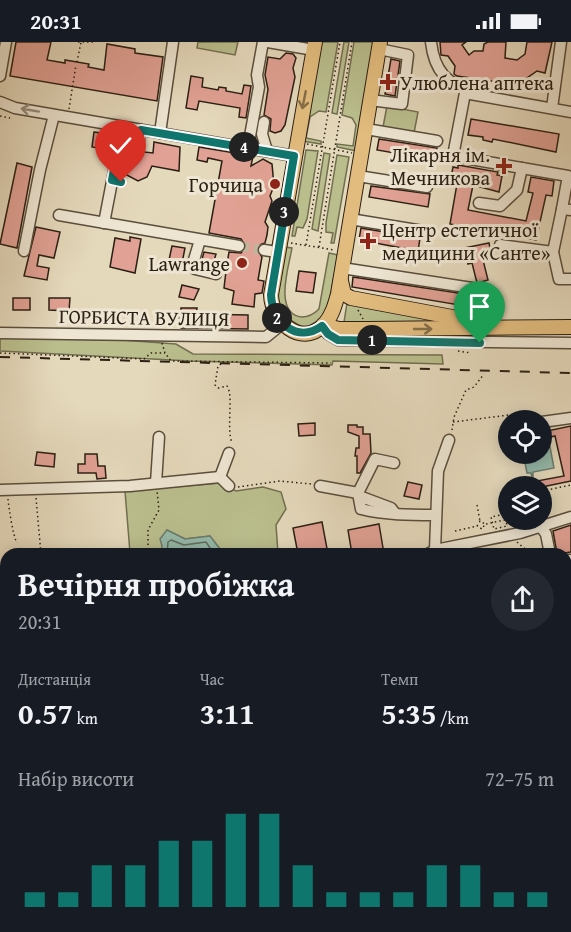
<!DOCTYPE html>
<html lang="uk">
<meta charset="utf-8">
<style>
body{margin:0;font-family:"Gentium Book Plus",serif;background:#242831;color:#f1f3f6;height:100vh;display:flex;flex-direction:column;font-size:22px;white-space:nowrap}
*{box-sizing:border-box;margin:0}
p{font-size:20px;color:#9ea1a6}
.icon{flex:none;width:33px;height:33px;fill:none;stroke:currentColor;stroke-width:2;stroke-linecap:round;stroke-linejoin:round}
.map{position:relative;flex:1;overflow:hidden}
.panel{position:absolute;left:0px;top:506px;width:572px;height:386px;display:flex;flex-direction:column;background:#171b24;border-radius:18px 18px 0 0;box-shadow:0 3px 15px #0003}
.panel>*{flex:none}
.buttons{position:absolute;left:498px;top:368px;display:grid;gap:12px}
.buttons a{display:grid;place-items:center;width:54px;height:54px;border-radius:50%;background:#171b24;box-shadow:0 3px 15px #0003;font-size:30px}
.pin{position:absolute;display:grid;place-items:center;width:51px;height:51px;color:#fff;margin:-62px -26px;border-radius:50% 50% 50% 0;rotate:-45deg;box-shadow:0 0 6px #0007}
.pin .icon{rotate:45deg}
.km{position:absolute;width:30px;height:30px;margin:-15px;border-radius:50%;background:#222;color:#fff;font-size:16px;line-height:30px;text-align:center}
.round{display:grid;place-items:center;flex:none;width:63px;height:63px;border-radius:32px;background:#242831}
.head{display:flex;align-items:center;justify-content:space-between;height:102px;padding:0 18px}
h1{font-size:33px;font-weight:700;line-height:45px}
.metrics{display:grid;grid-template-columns:repeat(3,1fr);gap:9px;height:102px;padding:6px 18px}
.metrics div{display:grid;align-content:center}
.metrics b{font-size:30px;font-weight:700}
.metrics small{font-size:16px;font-weight:400}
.metrics p{font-size:16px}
.chart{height:168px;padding:12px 18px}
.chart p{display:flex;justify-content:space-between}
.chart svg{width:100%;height:108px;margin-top:6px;stroke:#0f766e;stroke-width:6}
.status{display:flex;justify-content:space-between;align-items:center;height:42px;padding:0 30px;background:#171b24;direction:ltr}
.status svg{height:16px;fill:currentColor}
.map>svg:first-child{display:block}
</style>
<div class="status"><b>20:31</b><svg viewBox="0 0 49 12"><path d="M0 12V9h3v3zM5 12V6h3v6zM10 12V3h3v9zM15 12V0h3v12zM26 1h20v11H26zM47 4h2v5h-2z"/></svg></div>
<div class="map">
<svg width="571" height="890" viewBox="0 0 571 890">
<rect width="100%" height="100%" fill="#e5d9bc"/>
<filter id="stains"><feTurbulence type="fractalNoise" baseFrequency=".00333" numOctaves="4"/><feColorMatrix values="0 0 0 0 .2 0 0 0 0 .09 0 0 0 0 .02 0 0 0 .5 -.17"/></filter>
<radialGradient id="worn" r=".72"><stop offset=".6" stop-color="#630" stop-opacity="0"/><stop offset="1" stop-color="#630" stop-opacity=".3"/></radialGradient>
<!-- green -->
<g fill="#babe8d" stroke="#726e50" stroke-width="1.5">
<polygon points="198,0 238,0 235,13 197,6"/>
<polygon points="320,0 338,0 326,70 319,69 310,75 306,96 321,99 321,102 302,99"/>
<polygon points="344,0 349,0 337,72 332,71"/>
<polygon points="354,0 376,0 357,109 337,105 337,102 353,104 356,83 352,76 342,73"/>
<polygon points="387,64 418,70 414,91 383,85"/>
<polygon points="306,108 318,109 307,177 303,186 297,185 295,194 292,194"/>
<polygon points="324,111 330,112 318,189 312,187"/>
<polygon points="337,113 349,115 334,201 331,201 333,191 326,190 326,181"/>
<path d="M284,205L292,206C289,224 273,272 302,275C309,275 314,272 319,267L329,211L338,213L328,266L321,277L309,284L302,285L285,275L277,256Z"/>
<polygon points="347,261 469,280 365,282 344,280"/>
<polygon points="0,289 176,302 193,312 442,313 443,322 333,319 332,323 190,319 0,309"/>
<polygon points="220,441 236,449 263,445 281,450 286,467 276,483 278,511 223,511 210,494 185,497 167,488 161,511 130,511 125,449"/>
<polygon points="43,885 158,885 157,890 51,890"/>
</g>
<!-- water -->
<g fill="#96bbac" stroke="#6b7d6f" stroke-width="1.5">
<polygon points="550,405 554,426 533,430 533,440 531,431 527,431 523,411 542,411 542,407"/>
<polygon points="167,488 185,497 210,494 223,511 161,511 162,504 160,497"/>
<polygon points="0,862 6,864 6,885 43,885 51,890 0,890"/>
</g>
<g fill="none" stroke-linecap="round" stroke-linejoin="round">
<!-- shore -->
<polyline stroke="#606d60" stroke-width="1.5" points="167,512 168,500 171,498 184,503 206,500 214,512"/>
</g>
<!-- building -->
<g fill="#e1a194" stroke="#2b1f13" stroke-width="1.5">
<polygon points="16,0 51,0 47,18 65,21 65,18 89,22 88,25 104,28 107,2 135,7 135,11 163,15 157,59 10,34"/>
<polygon points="440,0 466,0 462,3 469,13 474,9 483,9 484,2 488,0 506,0 505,16 517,18 525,12 527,0 552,0 545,31 537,29 527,36 526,44 457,34 454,32 455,24 448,14 441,13"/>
<polygon points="286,11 293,12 296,16 293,26 295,35 285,83 281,89 275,91 270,89 271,77 264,73 268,47 265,33 268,15 280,17"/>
<polygon points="391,17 400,19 395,54 385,52"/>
<polygon points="191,34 203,36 202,45 218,48 219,45 226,46 226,49 242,52 244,43 251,44 246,76 239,75 240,66 199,59 197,68 186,66"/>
<polygon points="471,77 559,92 556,110 493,97 492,100 483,98 483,95 468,93"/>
<polygon points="94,90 114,93 110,108 92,105"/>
<polygon points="379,97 437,106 435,118 377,108"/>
<polygon points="154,100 180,105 179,129 152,124 147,135 138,139 123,131 126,108 153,111"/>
<polygon points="199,105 253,114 251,124 263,117 272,122 274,144 270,154 272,159 265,180 268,185 267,193 265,201 259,203 257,207 262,215 258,238 264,239 262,251 255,252 254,265 232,262 234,249 224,246 226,229 201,221 204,210 216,212 214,219 227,222 229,210 241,211 246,205 241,197 209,191 222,119 208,116 207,120 197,118"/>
<polygon points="17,121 32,125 17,206 0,202"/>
<polygon points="458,123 498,130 497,133 502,134 499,150 473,143 468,168 526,179 533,151 528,150 531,135 554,139 552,154 546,153 536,198 450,182 457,142 450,141 453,125 458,126"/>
<polygon points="371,144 430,152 428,165 369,155"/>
<polygon points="36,185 60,190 54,216 39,213 37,224 49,226 47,238 24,234"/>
<polygon points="361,186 420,196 418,209 359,198"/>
<polygon points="130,195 141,197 135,231 110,225 115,196 130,199"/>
<polygon points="489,201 492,216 483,218 488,238 477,241 472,221 468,222 464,206"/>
<polygon points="172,204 185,206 182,221 169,218"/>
<polygon points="299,229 316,231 313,251 296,249"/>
<polygon points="353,235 471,253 480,251 477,266 352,245"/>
<polygon points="182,243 199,247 194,258 179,255"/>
<rect x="13" y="256" width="17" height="12"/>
<polygon points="49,256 70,256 69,269 49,268"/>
<polygon points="181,266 197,266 196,272 248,273 248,287 181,286 181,276 176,276 176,270 181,270"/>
<polygon points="315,381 315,393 299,394 298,382"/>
<polygon points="348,383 357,383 357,385 363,385 363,392 370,392 371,411 360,431 357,431 357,414 355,414 356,406 359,406 359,394 348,390"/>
<polygon points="571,384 571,439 542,445 526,444 526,441 564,434 555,394 542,397 542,390"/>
<polygon points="37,410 55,412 54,425 35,423"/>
<polygon points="85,412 97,412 98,424 105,424 106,436 97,437 96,431 78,431 78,422 85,422"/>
<polygon points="408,440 422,443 419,457 404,454"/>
<polygon points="322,480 328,512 298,512 293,486"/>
<polygon points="379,482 384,512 352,512 348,488"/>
<polygon points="571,483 571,510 557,512 553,489"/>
<polygon points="566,668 571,681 571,734 566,746"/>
</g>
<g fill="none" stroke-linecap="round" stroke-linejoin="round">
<!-- minor-tunnel -->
<polyline stroke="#c0b49a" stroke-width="10" stroke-dasharray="10 5" stroke-linecap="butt" points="239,204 264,208"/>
<!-- minor casing -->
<g stroke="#5a4e3d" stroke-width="13">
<g id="minor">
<polyline points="268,0 314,8"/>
<path d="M431,0C434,28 447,44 474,48"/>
<polyline points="0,34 6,0"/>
<polyline points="370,58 402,62 408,13 379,7"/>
<polyline points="0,60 15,66 67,75 294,114"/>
<polyline points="552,66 561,0"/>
<polyline points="571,70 465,51 453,114 568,134 562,167 571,168"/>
<polyline points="264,80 262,92 267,109"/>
<polyline points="366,87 437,99"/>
<polyline points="160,91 173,0"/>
<polyline points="248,105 259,45 257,33 263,0"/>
<polyline points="358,134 427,145"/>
<polyline points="479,161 500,164 517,148 522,126"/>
<polyline points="562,167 553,210 559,237 571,237"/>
<polyline points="59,173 239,204"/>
<polyline points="350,177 423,189"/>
<polyline points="104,181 120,98 138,102 141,88"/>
<polyline points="200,198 193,221 195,227 216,232"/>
<polyline points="500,203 553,210"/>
<polyline points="264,208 277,210"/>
<polyline points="24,209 40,128 54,73"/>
<polyline points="342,226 472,246"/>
<polyline points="322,284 328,292 338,298 571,301"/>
<polyline points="0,291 266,295 282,282"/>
<polyline points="542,380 571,376"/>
<path d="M394,421L375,417L358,451L361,467C386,473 409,473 435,473"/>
<polyline points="220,435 229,411"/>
<polyline points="220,435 229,444"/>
<polyline points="156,441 159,395"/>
<polyline points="320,444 358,451"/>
<polyline points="0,448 130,444 220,435"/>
<polyline points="359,454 391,466 394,470"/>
<polyline points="541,485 546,492 550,512"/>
<polyline points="435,508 520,491 571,475"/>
<polyline points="428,512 435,508 438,429 449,398"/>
<polyline points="566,518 571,518"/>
<polyline points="0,591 6,590"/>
<polyline points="566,614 571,613"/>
<polyline points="0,726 6,725"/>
<polyline points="186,885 223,890"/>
<polyline points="472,885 473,890"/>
<polyline points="169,890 170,885"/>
<polyline points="404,890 410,885"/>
</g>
</g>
<!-- major casing -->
<g stroke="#2b1f13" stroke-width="16">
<g id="major">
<path d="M315,0L271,253C272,279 300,306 324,283C332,274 335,263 338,252L380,0"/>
<polyline points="341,239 344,252 351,256 484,281"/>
<polyline points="323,283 339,287 367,287 571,285"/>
<polyline points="566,575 571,574"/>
<polyline points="566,592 571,591"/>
<polyline points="0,685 6,683"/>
<polyline points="0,701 6,700"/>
</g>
</g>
<!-- path -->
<g stroke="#2b1f13" stroke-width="1.5" stroke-dasharray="1.5 3" stroke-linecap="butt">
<polyline points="78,0 94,0"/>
<polyline points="77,20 81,0"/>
<polyline points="69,67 76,23"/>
<polyline points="0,74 10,76"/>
<polyline points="307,102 352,111"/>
<polyline points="291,201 334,208"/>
<polyline points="306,203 340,0"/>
<polyline points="319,205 352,0"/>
<polyline points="358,268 363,277"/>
<polyline points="162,301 165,311 171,319 331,321"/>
<polyline points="458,309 471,311"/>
<polyline points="0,311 144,317 151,311 165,311"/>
<path d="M221,322L218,324L215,343L218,346L227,344C234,354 226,385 232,401"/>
<polyline points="453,380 533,370 536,374"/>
<polyline points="452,388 454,375 466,348 474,345 484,332"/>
<polyline points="238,445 280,439 311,442"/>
<polyline points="542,449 571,443"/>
<polyline points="36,456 41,512"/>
<path d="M8,457C9,467 13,494 17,501"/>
<polyline points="477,463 480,479"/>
<polygon points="505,472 507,484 494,487 491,475"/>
<polyline points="513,477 517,480 521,477"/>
<polyline points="486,482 509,477"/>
<polyline points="455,489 477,484 480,479 485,482 482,487 477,484"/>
<polyline points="517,500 525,507 537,512"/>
<polyline points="148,512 148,488 159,468 157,449"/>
<polyline points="566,564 571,563"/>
<polyline points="0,669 6,668"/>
</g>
<!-- minor -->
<use href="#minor" stroke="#eee6d3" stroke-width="10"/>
<!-- major -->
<use href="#major" stroke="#e2bc7e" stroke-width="14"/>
<!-- rail -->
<polyline stroke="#2b1f13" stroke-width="2" stroke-dasharray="10 10" stroke-linecap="butt" points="0,315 571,331"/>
</g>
<!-- one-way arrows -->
<defs><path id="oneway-shaft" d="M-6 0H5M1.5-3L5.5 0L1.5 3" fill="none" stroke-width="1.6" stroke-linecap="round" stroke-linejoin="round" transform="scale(1.5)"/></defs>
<g stroke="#866e48">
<use href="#oneway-shaft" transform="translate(304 58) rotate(101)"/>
<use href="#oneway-shaft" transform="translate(423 287)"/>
</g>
<use stroke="#968c7d" href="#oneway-shaft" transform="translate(30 68) rotate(-170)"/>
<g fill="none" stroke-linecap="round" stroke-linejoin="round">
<!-- route casing -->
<g stroke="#fff" stroke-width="12">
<path id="route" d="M121,140L112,138L120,98L138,102L141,88L294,114L271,253C272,280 297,302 322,284L328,292L338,298L480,301"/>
</g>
<!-- route -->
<use href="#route" stroke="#0f766e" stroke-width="8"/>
</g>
<!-- markers -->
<g fill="#8f2418" stroke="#eee6d3" stroke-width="2">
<path d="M385 31h6v6h6v6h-6v6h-6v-6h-6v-6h6z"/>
<path d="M501 115h6v6h6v6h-6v6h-6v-6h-6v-6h6z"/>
<circle cx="275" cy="142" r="6"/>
<path d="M365 190h6v6h6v6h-6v6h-6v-6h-6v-6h6z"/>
<circle cx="242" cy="221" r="6"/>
</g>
<g text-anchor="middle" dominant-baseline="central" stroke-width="6" stroke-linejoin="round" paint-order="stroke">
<!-- poi labels -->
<g font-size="20" fill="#2b1f13" stroke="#eee6d3" text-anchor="end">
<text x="400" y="40" text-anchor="start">Улюблена аптека</text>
<text x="490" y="112">Лікарня ім.<tspan x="490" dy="23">Мечникова</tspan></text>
<text x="263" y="142">Горчица</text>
<text x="382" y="187" text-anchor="start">Центр естетичної<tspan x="382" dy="23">медицини «Санте»</tspan></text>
<text x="230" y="221">Lawrange</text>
</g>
<!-- street labels -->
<g font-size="20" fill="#2b1f13" stroke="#eee6d3">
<text transform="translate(144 275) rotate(1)">ГОРБИСТА ВУЛИЦЯ</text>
</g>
</g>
<rect width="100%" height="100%" filter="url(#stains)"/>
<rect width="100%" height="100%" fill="url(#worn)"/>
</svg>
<div class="buttons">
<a><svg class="icon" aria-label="locate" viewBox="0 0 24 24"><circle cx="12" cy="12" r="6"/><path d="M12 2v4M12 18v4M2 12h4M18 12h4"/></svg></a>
<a><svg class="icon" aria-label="layers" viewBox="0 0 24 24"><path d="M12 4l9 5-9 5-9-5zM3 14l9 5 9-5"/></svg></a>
</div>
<div class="pin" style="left:480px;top:301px;background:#1e9e55"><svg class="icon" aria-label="arrive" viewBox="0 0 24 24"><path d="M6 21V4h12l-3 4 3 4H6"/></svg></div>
<div class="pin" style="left:121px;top:140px;background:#d93025"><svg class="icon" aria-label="check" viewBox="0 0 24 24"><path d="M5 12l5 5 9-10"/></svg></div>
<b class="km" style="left:372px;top:298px">1</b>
<b class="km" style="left:277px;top:276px">2</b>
<b class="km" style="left:284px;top:170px">3</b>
<b class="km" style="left:244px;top:105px">4</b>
<section class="panel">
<div class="head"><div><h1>Вечірня пробіжка</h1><p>20:31</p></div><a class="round"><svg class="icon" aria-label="share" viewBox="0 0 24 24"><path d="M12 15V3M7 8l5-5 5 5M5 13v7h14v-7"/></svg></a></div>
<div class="metrics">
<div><p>Дистанція</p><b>0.57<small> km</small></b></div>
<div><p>Час</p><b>3:11</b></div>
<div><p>Темп</p><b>5:35<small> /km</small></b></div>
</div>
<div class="chart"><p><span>Набір висоти</span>72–75 m</p>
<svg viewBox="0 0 160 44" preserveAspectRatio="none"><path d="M5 44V38M15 44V38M25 44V27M35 44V27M45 44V17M55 44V17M65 44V6M75 44V6M85 44V27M95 44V38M105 44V38M115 44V38M125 44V27M135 44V27M145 44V38M155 44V38"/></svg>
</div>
</section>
</div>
